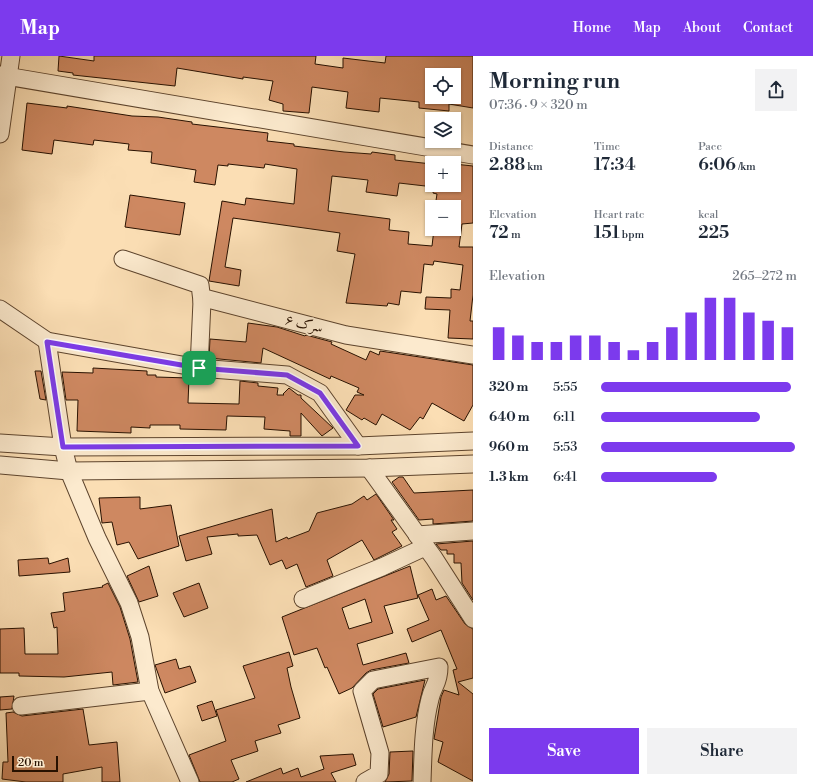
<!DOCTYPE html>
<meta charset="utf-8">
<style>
body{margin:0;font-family:"Libre Bodoni",Amiri,serif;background:#f2f2f3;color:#1f2937;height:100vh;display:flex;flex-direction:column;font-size:15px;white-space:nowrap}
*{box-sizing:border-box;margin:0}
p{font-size:13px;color:#747a83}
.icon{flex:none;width:22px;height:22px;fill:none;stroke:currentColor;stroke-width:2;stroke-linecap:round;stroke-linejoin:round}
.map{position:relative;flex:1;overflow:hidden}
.drawer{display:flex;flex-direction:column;background:#fff;width:340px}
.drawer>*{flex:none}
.fabs{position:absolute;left:425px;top:12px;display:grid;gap:8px}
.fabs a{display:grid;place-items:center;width:36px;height:36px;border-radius:0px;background:#fff;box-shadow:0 1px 3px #0004;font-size:20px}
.scale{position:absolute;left:12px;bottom:10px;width:46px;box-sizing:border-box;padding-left:4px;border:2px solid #281100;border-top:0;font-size:11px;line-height:14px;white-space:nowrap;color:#281100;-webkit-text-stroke:3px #fceace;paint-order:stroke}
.pin{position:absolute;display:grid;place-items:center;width:34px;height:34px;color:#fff;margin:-17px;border-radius:8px;box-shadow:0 2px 6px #0006}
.round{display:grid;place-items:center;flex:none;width:42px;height:42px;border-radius:0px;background:#f2f2f3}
.summary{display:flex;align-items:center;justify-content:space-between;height:68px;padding:0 16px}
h1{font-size:22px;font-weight:600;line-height:30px}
.metrics{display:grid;grid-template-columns:repeat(3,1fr);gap:6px;height:68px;padding:4px 16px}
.metrics div{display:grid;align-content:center}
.metrics b{font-size:17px;font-weight:600}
.metrics small{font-size:11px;font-weight:400}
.metrics p{font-size:11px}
.chart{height:112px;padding:8px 16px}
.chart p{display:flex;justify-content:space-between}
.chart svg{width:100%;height:72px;margin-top:4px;stroke:#7c3aed;stroke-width:6}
.primary-button{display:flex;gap:8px;margin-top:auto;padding:8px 16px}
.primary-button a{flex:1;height:46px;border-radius:0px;background:#7c3aed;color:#fff;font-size:16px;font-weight:600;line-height:46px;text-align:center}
.primary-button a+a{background:#f2f2f3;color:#1f2937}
ul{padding:0 16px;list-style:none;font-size:13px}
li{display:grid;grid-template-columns:64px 48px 1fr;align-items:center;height:30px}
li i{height:10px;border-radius:5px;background:#7c3aed}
header{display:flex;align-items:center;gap:24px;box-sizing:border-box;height:56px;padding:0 20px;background:#7c3aed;color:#fff}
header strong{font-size:19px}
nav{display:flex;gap:22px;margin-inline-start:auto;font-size:14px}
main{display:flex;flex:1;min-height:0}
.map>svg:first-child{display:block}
</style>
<header>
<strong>Map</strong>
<nav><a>Home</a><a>Map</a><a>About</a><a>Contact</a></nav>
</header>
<main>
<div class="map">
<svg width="473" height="726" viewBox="0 0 473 726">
<rect width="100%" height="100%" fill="#fbdeb4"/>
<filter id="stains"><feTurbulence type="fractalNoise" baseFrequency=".005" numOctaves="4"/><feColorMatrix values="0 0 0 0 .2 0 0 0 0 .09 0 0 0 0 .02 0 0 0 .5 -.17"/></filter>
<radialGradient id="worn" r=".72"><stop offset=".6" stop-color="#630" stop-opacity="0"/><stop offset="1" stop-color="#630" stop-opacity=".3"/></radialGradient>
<!-- building -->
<g fill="#ce8861" stroke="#281100" fill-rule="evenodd">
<path d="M59,0L94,5V0H316L315,8L343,12V2L385,7L386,0H473V52L449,48V55L419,52V46L380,42L379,56L346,52L348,36L312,31L309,57L283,55V48L269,44L273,25L243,21V23L177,12L175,30L73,19V17L58,15ZM432,19H454V41H432Z"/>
<path d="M27,47L67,52V50L132,60L158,61L192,66V68L268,77L267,85L294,88V90L344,96L371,98L372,96L395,99V104L432,108V129H454V108L473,110V167L462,168L459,191H473V239L470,265H473V283L448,282L450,254L425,253L426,241L451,242V233L460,234L463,209L434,205L433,209L424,208L421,237L401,235L399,249L388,247L387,250L346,247L355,198L337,195L340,177L233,162L225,211L241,214L239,230L209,225L222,145L245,149L246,142L294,148L297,113L265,108L264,112L228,108V110L218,109L215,129L194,126L196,114L151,107L152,96L128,94L129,88L94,84L93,89L54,84L52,98L22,94ZM332,120L368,124L366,136L397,140L399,127L434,131L433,137L437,138L435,151H454V173H434L432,190L408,188L409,176L389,174L390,163L328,155Z"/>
<polygon points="130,139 185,147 180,179 125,171"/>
<polygon points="248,267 277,271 305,280 306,279 332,286 331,288 366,304 370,295 379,299 380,295 473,309 473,349 464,365 432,347 423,363 420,361 410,374 382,358 376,369 364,362 362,364 346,354 355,339 364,339 357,336 359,332 331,320 330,323 263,292 261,307 209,302 210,283 246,286"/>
<polygon points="93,312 147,315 147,319 156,319 156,321 189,322 188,347 239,348 240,325 258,327 258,330 278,332 277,339 284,339 283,338 289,332 298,339 301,339 301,342 333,372 322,380 301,357 301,380 290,380 290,375 264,373 265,361 227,360 226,374 180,373 180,369 150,369 150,372 131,371 131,377 77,375 78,344 66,344 62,316 93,317"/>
<polygon points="35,315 41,315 46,344 40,343"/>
<polygon points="399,421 403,421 414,437 473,434 473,465 433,468 433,463 419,464 392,426"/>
<polygon points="376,438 394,464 391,464 397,473 392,476 402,490 374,504 362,484 327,504 333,520 306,531 297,508 286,513 282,504 270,509 257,479 238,480 238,478 207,481 212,498 186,505 179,480 272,453 276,486 287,481 288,483 309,475 317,457 352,448 364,440 367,444"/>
<polygon points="140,441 140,453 171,449 179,490 138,503 129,486 117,489 112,466 102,467 99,442"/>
<polygon points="473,485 473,544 462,527 461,507 454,507 454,498 447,498 447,494 441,494 436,488"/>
<polygon points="48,502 49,508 68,502 70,516 19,520 18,504"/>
<polygon points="149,510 158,540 139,546 127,520"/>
<path d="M410,510L418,542L384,550L393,577L357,588L363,609L406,597L409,607L371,614L366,617L352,632L339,638L327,611L325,612L317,592L294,599L282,561ZM365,543L372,566L349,573L342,552Z"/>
<polygon points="108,527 120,551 130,583 138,626 113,629 112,616 64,621 19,620 19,617 0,617 0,573 24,572 25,598 58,598 57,571 54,572 51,557 65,555 63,537 103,531 102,530"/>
<polygon points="199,527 208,552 184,561 173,537"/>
<polygon points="432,533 436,544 446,540 465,568 473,573 473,622 458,626 473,638 473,725 438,706 443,686 434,683 441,641 444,634 459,639 453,614 457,613 441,574 412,586 407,573 429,564 418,539"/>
<polygon points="289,596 293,610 287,612 291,631 300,662 278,669 281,677 255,685 258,695 231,704 239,723 232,726 200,726 189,699 226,685 216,654 255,642 243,610"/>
<polygon points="176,603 179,613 190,610 196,626 165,637 155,609"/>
<polygon points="425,624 416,661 383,671 373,638 378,633"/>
<polygon points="14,640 12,653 0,654 0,641"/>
<polygon points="212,645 217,660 202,665 197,650"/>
<polygon points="83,653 89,689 117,686 120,726 102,726 102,711 63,718 63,726 26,726 2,723 3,706 8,706 6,657 13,656 22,660"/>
<polygon points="413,695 412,725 385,726 389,718 390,696"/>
<polygon points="353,698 356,709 331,717 336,726 246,726 281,712 283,718 298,712 301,721 324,713 320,700"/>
</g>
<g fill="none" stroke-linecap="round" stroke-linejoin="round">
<!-- minor casing -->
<g stroke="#5d442d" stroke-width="19">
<g id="minor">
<polyline points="0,19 473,99"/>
<polyline points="0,78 11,0"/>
<polyline points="123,203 200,229 202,245 199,312"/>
<polyline points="202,245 208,243 346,279 473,299"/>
<polyline points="0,253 47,285 199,312 287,319 320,337 358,390"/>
<polyline points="47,285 63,391 69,415 97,482 129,547 140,581 150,635 190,726"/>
<polyline points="0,387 63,391 358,390 473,385"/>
<polyline points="0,409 69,415 369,412 473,408"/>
<polyline points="369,412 434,502 473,563"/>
<polyline points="417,479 473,475"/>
<polyline points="303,543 382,511 425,491"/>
<polyline points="21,650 150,635"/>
<path d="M365,726L379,718L380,697L362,635L373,624L439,611C439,628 433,629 430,643C423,670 423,699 422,726"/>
</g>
</g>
<!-- minor -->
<use href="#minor" stroke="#fceace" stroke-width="17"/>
</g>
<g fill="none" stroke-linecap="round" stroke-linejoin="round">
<!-- route casing -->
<g stroke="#fff" stroke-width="8">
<polygon id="route" points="47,286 199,312 287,319 320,337 358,390 63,391"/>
</g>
<!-- route -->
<use href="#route" stroke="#7c3aed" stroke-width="5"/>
</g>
<g text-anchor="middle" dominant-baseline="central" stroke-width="4" stroke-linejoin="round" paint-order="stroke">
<!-- street labels -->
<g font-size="14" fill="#281100" stroke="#fceace">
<text transform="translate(304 268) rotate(14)">سرک ۶</text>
</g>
</g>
<rect width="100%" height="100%" filter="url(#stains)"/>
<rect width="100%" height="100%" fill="url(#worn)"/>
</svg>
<div class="fabs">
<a><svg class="icon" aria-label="locate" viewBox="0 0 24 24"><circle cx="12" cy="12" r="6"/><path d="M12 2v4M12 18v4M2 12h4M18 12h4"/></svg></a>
<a><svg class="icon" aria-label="layers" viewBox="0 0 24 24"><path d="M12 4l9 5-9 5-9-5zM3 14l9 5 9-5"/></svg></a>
<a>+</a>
<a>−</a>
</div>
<div class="scale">20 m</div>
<div class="pin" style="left:199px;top:312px;background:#1e9e55"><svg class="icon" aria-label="arrive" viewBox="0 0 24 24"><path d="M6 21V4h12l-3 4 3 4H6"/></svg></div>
</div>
<section class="drawer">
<div class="summary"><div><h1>Morning run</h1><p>07:36 · 9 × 320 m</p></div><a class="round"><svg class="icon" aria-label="share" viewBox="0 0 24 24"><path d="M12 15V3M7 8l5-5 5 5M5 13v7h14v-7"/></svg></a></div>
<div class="metrics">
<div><p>Distance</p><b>2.88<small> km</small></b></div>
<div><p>Time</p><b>17:34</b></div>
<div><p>Pace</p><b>6:06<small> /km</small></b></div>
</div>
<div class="metrics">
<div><p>Elevation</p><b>72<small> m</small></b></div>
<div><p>Heart rate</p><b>151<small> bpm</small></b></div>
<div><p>kcal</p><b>225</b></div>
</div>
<div class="chart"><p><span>Elevation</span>265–272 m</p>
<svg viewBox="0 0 160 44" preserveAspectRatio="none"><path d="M5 44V24M15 44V29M25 44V33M35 44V33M45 44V29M55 44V29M65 44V33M75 44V38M85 44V33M95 44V24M105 44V15M115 44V6M125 44V6M135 44V15M145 44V20M155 44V24"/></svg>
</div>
<ul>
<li><b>320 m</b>5:55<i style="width:97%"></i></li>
<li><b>640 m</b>6:11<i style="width:81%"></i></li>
<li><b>960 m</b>5:53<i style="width:99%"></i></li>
<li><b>1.3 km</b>6:41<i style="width:59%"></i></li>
</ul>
<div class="primary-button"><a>Save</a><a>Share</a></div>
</section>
</main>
